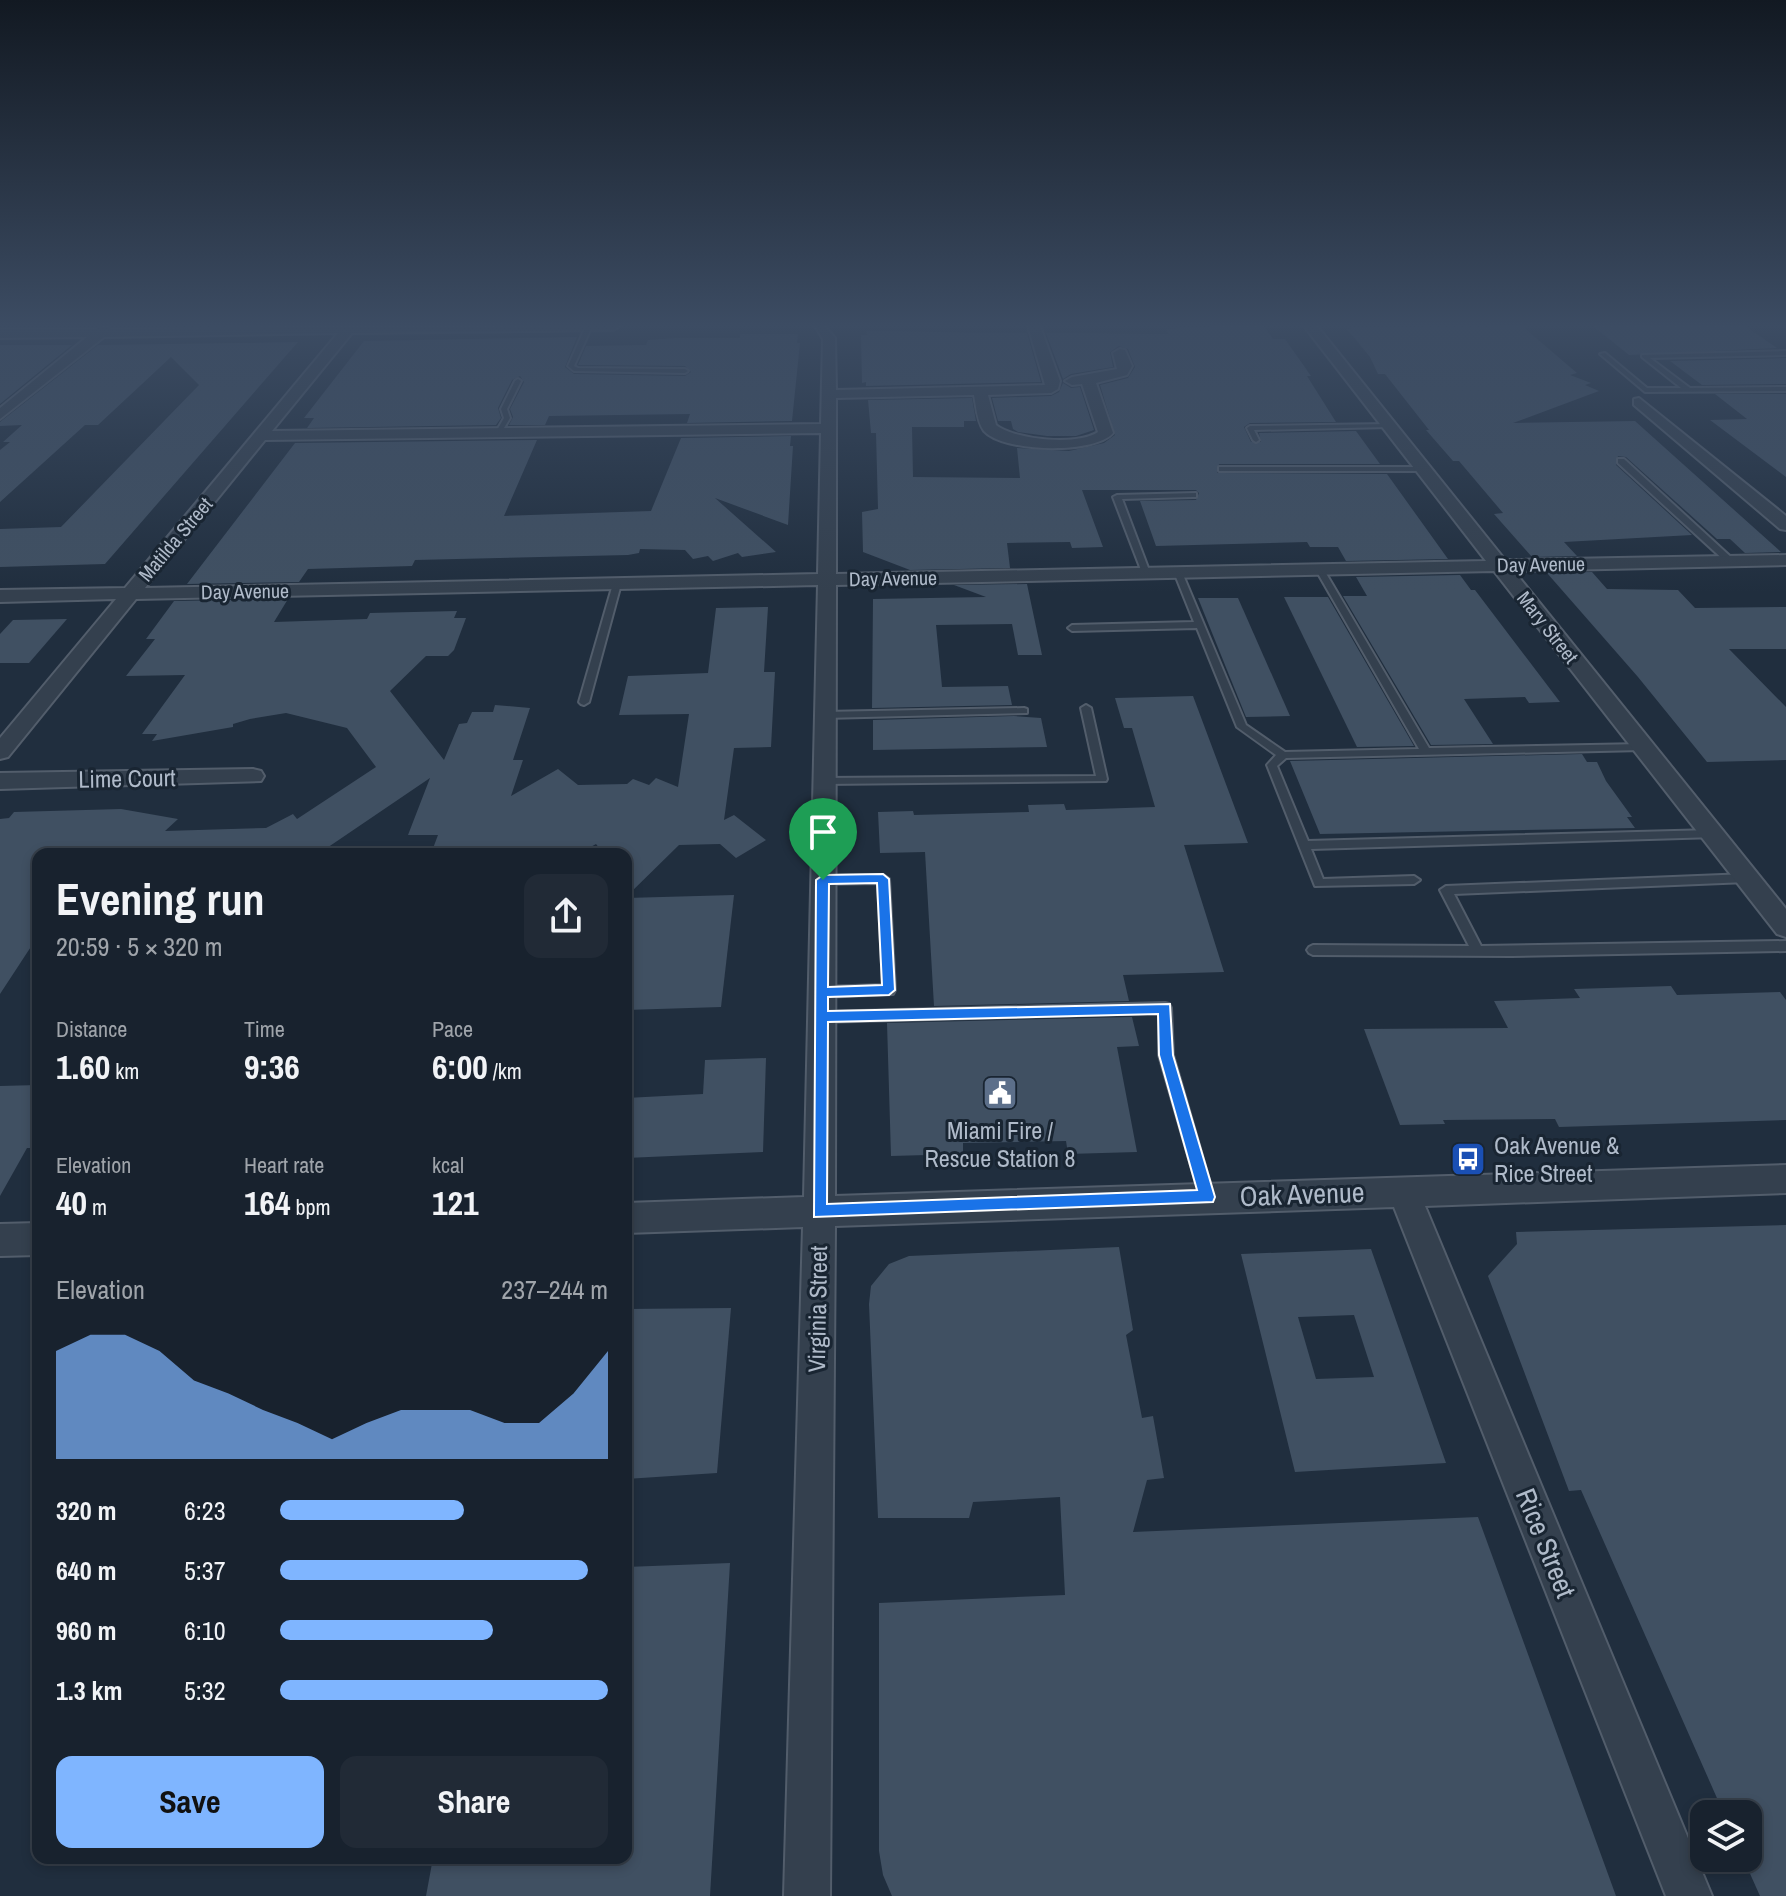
<!DOCTYPE html>
<meta charset="utf-8">
<style>
body{margin:0;font-family:"Archivo Narrow",sans-serif;background:#212a36;color:#f1f3f6;height:100vh;display:flex;flex-direction:column;font-size:30px;white-space:nowrap}
*{box-sizing:border-box;margin:0}
p{font-size:26px;color:#9fa4aa}
.icon{flex:none;width:44px;height:44px;fill:none;stroke:currentColor;stroke-width:2;stroke-linecap:round;stroke-linejoin:round}
.map{position:relative;flex:1;overflow:hidden}
.drawer{position:absolute;left:32px;top:848px;width:600px;height:1016px;display:flex;flex-direction:column;background:#18222e;border-radius:16px;box-shadow:0 4px 12px #0003,0 0 0 2px #363f4a}
.drawer>*{flex:none}
.buttons{position:absolute;left:1690px;top:1800px;display:grid;gap:16px}
.buttons a{display:grid;place-items:center;width:72px;height:72px;border-radius:16px;background:#18222e;box-shadow:0 4px 12px #0003,0 0 0 2px #363f4a;font-size:40px}
.pin{position:absolute;display:grid;place-items:center;width:68px;height:68px;color:#fff;margin:-82px -34px;border-radius:50% 50% 50% 0;rotate:-45deg;box-shadow:0 0 8px #0007}
.pin .icon{rotate:45deg}
.round{display:grid;place-items:center;flex:none;width:84px;height:84px;border-radius:16px;background:#212a36}
.headline{display:flex;align-items:center;justify-content:space-between;height:136px;padding:0 24px}
h1{font-size:44px;font-weight:800;line-height:60px}
.metrics{display:grid;grid-template-columns:repeat(3,1fr);gap:12px;height:136px;padding:8px 24px}
.metrics div{display:grid;align-content:center}
.metrics b{font-size:34px;font-weight:800}
.metrics small{font-size:22px;font-weight:400}
.metrics p{font-size:22px}
.chart{height:224px;padding:16px 24px}
.chart p{display:flex;justify-content:space-between}
.chart svg{width:100%;height:144px;margin-top:8px;fill:#7fb5ff;opacity:.7}
.primary-button{display:flex;gap:16px;margin-top:auto;padding:16px 24px}
.primary-button a{flex:1;height:92px;border-radius:16px;background:#7fb5ff;color:#111;font-size:32px;font-weight:800;line-height:92px;text-align:center}
.primary-button a+a{background:#212a36;color:#f1f3f6}
ul{padding:0 24px;list-style:none;font-size:26px}
li{display:grid;grid-template-columns:128px 96px 1fr;align-items:center;height:60px}
li i{height:20px;border-radius:10px;background:#7fb5ff}
.map>svg:first-child{display:block}
</style>
<div class="map">
<svg width="1786" height="1896" viewBox="0 0 1786 1896">
<rect width="100%" height="100%" fill="#202e3e"/>
<!-- building -->
<g fill="#405062" fill-rule="evenodd">
<polygon points="1216,326 1264,326 1273,339 1285,339 1311,376 1307,376 1336,422 1250,423 1244,427 1251,442 1261,442 1259,433 1356,431 1380,464 1219,464 1217,473 1387,474 1448,559 1346,561 1338,547 1310,547 1307,542 1156,546 1140,501 1196,500 1199,493 1196,490 1082,490 1103,547 1072,548 1070,542 1007,543 1010,568 910,570 863,552 862,512 878,509 876,433 871,433 868,400 972,398 976,421 964,421 964,427 912,427 913,477 1020,478 1017,448 1069,451 1104,443 1115,435 1100,385 1128,378 1135,367 1128,349 1119,346 1110,352 1113,367 1071,374 1063,379 1046,333 1169,334 1166,329"/>
<polygon points="1522,326 1577,373 1570,375 1591,383 1585,385 1599,391 1513,423 1635,421 1781,552 1745,553 1730,539 1717,539 1626,457 1618,456 1616,465 1692,535 1564,542 1577,556 1532,557 1494,514 1503,513 1459,461 1453,461 1426,430 1429,430 1385,374 1378,374 1370,357 1347,329 1351,329 1349,327"/>
<polygon points="1593,326 1745,326 1777,348 1629,355"/>
<polygon points="866,331 1027,333 1041,382 866,386 866,382 862,383 861,335 867,335"/>
<polygon points="740,334 798,334 797,343 800,343 792,421 687,423 690,414 549,416 545,425 509,425 513,417 510,409 524,382 520,376 512,380 498,408 501,418 496,425 307,428 314,418 304,418 364,341 577,337 565,367 574,374 685,376 691,372 685,366 578,365 586,346 646,345 648,340 676,338 740,338"/>
<polygon points="298,342 105,564 0,567 0,529 61,527 199,385 171,357 98,425 85,425 0,502 0,450 10,442 3,442 22,425 0,426 0,422 98,345"/>
<polygon points="0,345 72,345 0,404"/>
<polygon points="1786,358 1786,384 1702,385 1670,361"/>
<polygon points="1063,383 1071,388 1080,387 1094,430 1076,436 1047,436 1018,432 1013,429 1011,421 998,421 992,398 1051,396 1059,392"/>
<polygon points="1715,394 1786,394 1786,477 1710,420 1747,419"/>
<polygon points="791,436 790,446 793,446 788,525 715,498 776,552 742,557 738,553 713,561 708,556 693,559 685,550 640,549 639,553 628,555 415,560 412,566 308,569 299,582 187,584 295,443 537,440 504,516 651,511 681,438"/>
<polygon points="1592,572 1607,589 1678,590 1695,608 1786,607 1786,649 1729,649 1786,707 1786,760 1707,762 1638,677 1547,573"/>
<polygon points="1460,575 1471,590 1475,590 1560,702 1529,703 1525,697 1464,699 1493,744 1431,745 1343,596 1367,596 1356,577"/>
<polygon points="1027,584 1042,655 1018,655 1012,624 936,625 942,687 1008,686 1012,705 872,708 873,599 986,597 954,585"/>
<polygon points="1284,597 1328,597 1414,746 1357,747"/>
<polygon points="1198,598 1238,598 1290,716 1246,717"/>
<polygon points="288,599 274,622 367,619 370,613 457,611 454,618 466,618 454,650 448,656 426,656 390,691 444,760 459,724 467,723 472,712 493,712 495,705 530,708 513,760 523,760 511,796 558,769 578,785 627,784 633,779 649,785 656,778 678,787 689,714 619,715 628,676 708,673 716,608 768,607 764,672 775,672 771,747 734,748 724,820 734,815 766,840 736,858 720,844 679,845 626,897 626,854 604,854 596,844 578,854 516,854 511,849 432,851 438,835 408,835 430,778 318,854 149,854 149,846 141,854 38,854 38,936 0,994 0,819 9,818 14,812 121,809 178,819 165,831 266,828 293,814 297,819 376,767 347,728 286,713 250,719 233,724 233,727 152,741 157,734 142,734 185,675 126,676 155,639 146,639 174,601"/>
<polygon points="67,619 29,663 0,663 0,634 13,620"/>
<polygon points="1193,696 1248,843 1184,845 1224,972 1123,975 1129,1001 934,1006 925,852 880,853 878,812 913,811 914,815 1029,812 1028,805 1064,804 1066,810 1155,807 1132,728 1124,728 1115,698"/>
<polygon points="1014,716 1041,718 1047,747 873,750 873,720"/>
<polygon points="1582,754 1587,762 1597,762 1606,781 1632,817 1627,817 1635,828 1320,834 1290,761"/>
<polygon points="734,895 721,1007 626,1010 626,898"/>
<polygon points="1671,986 1677,995 1780,992 1786,1000 1786,1120 1559,1127 1555,1119 1443,1120 1445,1124 1400,1125 1364,1029 1508,1028 1494,1001 1580,998 1574,989"/>
<polygon points="1132,1017 1139,1046 1117,1047 1137,1152 1068,1154 1066,1141 963,1143 963,1154 891,1156 887,1023"/>
<polygon points="766,1058 763,1152 626,1158 626,1098 703,1094 705,1060"/>
<polygon points="38,1085 38,1139 32,1148 27,1148 0,1196 0,1086"/>
<polygon points="1786,1225 1786,1896 1760,1896 1743,1858 1748,1858 1748,1814 1724,1814 1581,1490 1569,1491 1488,1276 1517,1244 1516,1232"/>
<polygon points="1119,1247 1133,1330 1126,1335 1142,1418 1153,1416 1164,1478 1147,1480 1133,1532 1478,1517 1616,1896 892,1896 883,1875 879,1851 879,1603 1065,1595 1060,1497 973,1502 969,1518 878,1518 869,1304 871,1286 889,1264 909,1256"/>
<path d="M1371,1249L1446,1463L1295,1472L1241,1254ZM1354,1315L1374,1377L1316,1379L1298,1317Z"/>
<polygon points="731,1308 717,1473 626,1479 626,1309"/>
<polygon points="730,1563 710,1896 426,1896 433,1858 626,1858 626,1567"/>
</g>
<g fill="none" stroke-linecap="round" stroke-linejoin="round">
<!-- lane casing -->
<g stroke="#525d6b" stroke-width="4">
<g id="lane">
<polygon points="586,326 592,326 574,366 578,368 685,369 688,371 685,373 574,371 568,366"/>
<polygon points="1786,351 1786,355 1650,358 1690,388 1786,387 1786,391 1645,392 1600,354 1605,353 1647,388 1681,388 1642,357 1642,355"/>
<polygon points="518,379 521,381 507,409 510,418 501,433 497,433 496,432 504,418 501,409 515,381"/>
<polygon points="1388,424 1391,426 1390,427 1254,430 1259,440 1256,442 1253,440 1247,428 1250,426"/>
<polygon points="1618,459 1624,459 1733,559 1733,563 1727,563 1618,463"/>
<polygon points="1219,467 1420,467 1424,469 1420,471 1219,471"/>
<polygon points="1196,493 1196,497 1193,497 1122,499 1150,573 1143,575 1113,497 1117,495"/>
<polygon points="1317,568 1324,570 1429,748 1643,744 1648,747 1643,750 1286,758 1277,766 1308,841 1712,830 1717,834 1716,837 1311,849 1323,879 1414,876 1420,880 1414,884 1315,886 1267,765 1276,755 1237,727 1197,628 1072,631 1068,628 1072,625 1194,622 1174,572 1181,570 1246,725 1285,752 1419,749 1316,570"/>
<polygon points="617,581 621,584 589,702 584,705 581,704 579,702 613,584"/>
<polygon points="1086,705 1091,708 1107,779 1106,781 824,784 819,781 824,778 1096,776 1081,708"/>
<polygon points="1024,708 1027,709 1027,713 824,718 819,715 824,712"/>
<polygon points="1747,874 1753,878 1747,882 1454,894 1481,946 1786,941 1786,951 1512,956 1313,955 1309,953 1307,950 1309,947 1313,945 1469,946 1440,890 1446,886"/>
<polygon points="883,875 889,879 895,990 893,994 821,997 817,996 815,992 817,988 821,987 883,985 878,883 823,884 817,880 823,876"/>
<polygon points="1165,1003 1169,1004 1171,1008 1173,1055 1214,1197 1212,1202 1207,1204 1202,1202 1200,1197 1159,1055 1159,1013 821,1022 817,1021 815,1017 817,1013 821,1012"/>
</g>
</g>
<!-- street casing -->
<g stroke="#525d6b" stroke-width="4">
<g id="street">
<path d="M100,326L112,329L619,326L613,330L352,333L272,431L821,424L823,339L815,326H825L835,338L836,390L1045,385L1028,326H1040L1060,381L1058,389L1051,393L988,395L996,425C1015,440 1078,446 1098,432L1082,384L1072,385L1065,381L1072,377L1117,369L1113,353L1120,349L1125,350L1132,366L1127,375L1096,383L1113,433C1094,455 1002,452 984,431C977,422 976,405 974,395L836,398V574L1486,561L1304,326H1317L1505,560L1786,555V565L1514,571L1786,909V937L1777,934L1494,571L836,585L835,1196L1786,1165V1193L1425,1206L1712,1896H1666L1394,1207L835,1226L830,1896H784L803,1227L626,1233V1203L804,1197L818,585L136,599L8,757L0,759V738L116,599L0,602V590L125,588L338,333L104,337L0,419V408L87,337L0,338V330L97,329ZM821,433L818,574L145,588L265,440Z"/>
<polygon points="1639,398 1786,516 1786,530 1780,529 1634,405 1634,399"/>
<polygon points="253,769 261,771 264,776 261,781 0,789 0,773"/>
<polygon points="38,1223 38,1255 0,1256 0,1224"/>
</g>
</g>
<!-- lane -->
<use href="#lane" fill="#34404e" fill-rule="evenodd"/>
<!-- street -->
<use href="#street" fill="#34404e" fill-rule="evenodd"/>
</g>
<!-- sky -->
<linearGradient id="sky" x2="0" y2="1"><stop stop-color="#121922"/><stop offset="0.55" stop-color="#3c4c63"/><stop offset="1" stop-color="#3c4c63" stop-opacity="0"/></linearGradient>
<rect width="1786" height="592" fill="url(#sky)"/>
<!-- route -->
<path fill="#1a73e8" stroke="#fff" stroke-width="2" fill-rule="evenodd" d="M883,874L889,879L895,990L889,995L828,997V1011L1170,1004L1173,1055L1215,1197L1213,1202L814,1217L816,880L823,875ZM877,883L882,985L828,987L829,884ZM1158,1014L1159,1055L1197,1190L827,1204L828,1022Z"/>
<!-- icons -->
<defs>
<g id="civic-square" transform="scale(1.8)"><rect x="-9" y="-9" width="18" height="18" rx="4" fill="#5c6f8a" stroke="#192532"/><path d="M-.6-6.5H3V-4.5H.6V-3L4-1V1h2V6H-6V1h2V-1L-.6-3ZM-1.2 2.5V6h2.4V2.5Z" fill="#fff"/></g>
<g id="bus-square" transform="scale(1.8)"><rect x="-9" y="-9" width="18" height="18" rx="4" fill="#1a4fb4" stroke="#192532"/><path d="M-5-6H5V4H4V6H2V4H-2V6H-4V4H-5ZM-3.5-4V0h7V-4ZM-3.5 1.2v1.5H-2V1.2ZM2 1.2v1.5H3.5V1.2Z" fill="#fff"/></g>
</defs>
<g fill-rule="evenodd">
<use href="#civic-square" x="1000" y="1093"/>
<use href="#bus-square" x="1468" y="1159"/>
</g>
<g text-anchor="middle" dominant-baseline="central" stroke-width="6" stroke-linejoin="round" paint-order="stroke">
<!-- far-street labels -->
<g font-size="20" fill="#afbac9" stroke="#192532">
<text transform="translate(175 539) rotate(-50)">Matilda Street</text>
<text transform="translate(1541 564) rotate(-1)">Day Avenue</text>
<text transform="translate(893 578) rotate(-1)">Day Avenue</text>
<text transform="translate(245 591) rotate(-1)">Day Avenue</text>
<text transform="translate(1548 627) rotate(52)">Mary Street</text>
</g>
<!-- street labels -->
<g font-size="24" fill="#afbac9" stroke="#192532">
<text transform="translate(127 778) rotate(-1)">Lime Court</text>
<text transform="translate(817 1309) rotate(-89)">Virginia Street</text>
</g>
<!-- poi labels -->
<g font-size="24" fill="#afbac9" stroke="#192532">
<text x="1000" y="1130">Miami Fire /<tspan x="1000" dy="28">Rescue Station 8</tspan></text>
<text x="1494" y="1145" text-anchor="start">Oak Avenue &amp;<tspan x="1494" dy="28">Rice Street</tspan></text>
</g>
<!-- near-street labels -->
<g font-size="28" fill="#afbac9" stroke="#192532">
<text transform="translate(1302 1194) rotate(-2)">Oak Avenue</text>
<text transform="translate(1546 1543) rotate(68)">Rice Street</text>
</g>
</g>
</svg>
<div class="buttons">
<a><svg class="icon" aria-label="layers" viewBox="0 0 24 24"><path d="M12 4l9 5-9 5-9-5zM3 14l9 5 9-5"/></svg></a>
</div>
<div class="pin" style="left:823px;top:880px;background:#1e9e55"><svg class="icon" aria-label="arrive" viewBox="0 0 24 24"><path d="M6 21V4h12l-3 4 3 4H6"/></svg></div>
<section class="drawer">
<div class="headline"><div><h1>Evening run</h1><p>20:59 · 5 × 320 m</p></div><a class="round"><svg class="icon" aria-label="share" viewBox="0 0 24 24"><path d="M12 15V3M7 8l5-5 5 5M5 13v7h14v-7"/></svg></a></div>
<div class="metrics">
<div><p>Distance</p><b>1.60<small> km</small></b></div>
<div><p>Time</p><b>9:36</b></div>
<div><p>Pace</p><b>6:00<small> /km</small></b></div>
</div>
<div class="metrics">
<div><p>Elevation</p><b>40<small> m</small></b></div>
<div><p>Heart rate</p><b>164<small> bpm</small></b></div>
<div><p>kcal</p><b>121</b></div>
</div>
<div class="chart"><p><span>Elevation</span>237–244 m</p>
<svg viewBox="0 0 160 44" preserveAspectRatio="none"><path d="M0 44V11L10 6L20 6L30 11L40 20L50 24L60 29L70 33L80 38L90 33L100 29L110 29L120 29L130 33L140 33L150 24L160 11V44z"/></svg>
</div>
<ul>
<li><b>320 m</b>6:23<i style="width:56%"></i></li>
<li><b>640 m</b>5:37<i style="width:94%"></i></li>
<li><b>960 m</b>6:10<i style="width:65%"></i></li>
<li><b>1.3 km</b>5:32<i style="width:100%"></i></li>
</ul>
<div class="primary-button"><a>Save</a><a>Share</a></div>
</section>
</div>
